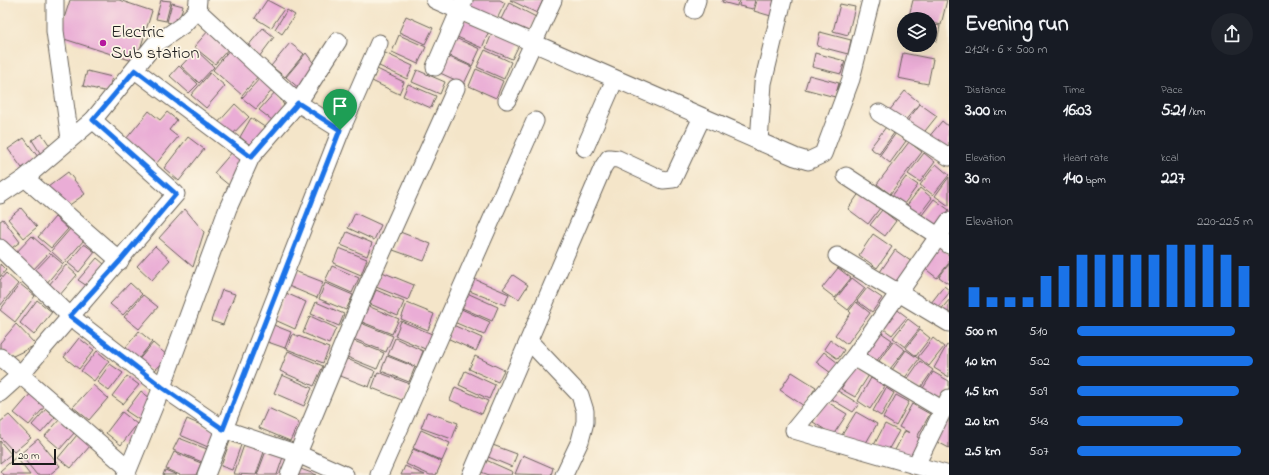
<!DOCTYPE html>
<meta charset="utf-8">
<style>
body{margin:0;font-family:"Indie Flower",sans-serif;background:#20242c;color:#f1f3f6;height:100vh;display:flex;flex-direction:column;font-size:15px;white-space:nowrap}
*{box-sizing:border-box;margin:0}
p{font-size:13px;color:#9ea1a6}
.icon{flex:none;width:22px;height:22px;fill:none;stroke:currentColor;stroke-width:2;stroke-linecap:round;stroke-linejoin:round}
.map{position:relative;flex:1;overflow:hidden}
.drawer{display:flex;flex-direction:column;background:#171b24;width:320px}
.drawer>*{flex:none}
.controls{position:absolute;left:897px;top:12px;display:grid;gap:8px}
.controls a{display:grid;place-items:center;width:40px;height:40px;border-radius:50%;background:#171b24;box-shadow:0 4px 16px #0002;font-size:20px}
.scale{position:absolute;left:12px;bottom:10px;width:44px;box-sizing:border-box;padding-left:4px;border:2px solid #1c1c1c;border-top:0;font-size:11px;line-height:14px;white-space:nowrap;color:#1c1c1c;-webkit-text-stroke:3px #fcf5e5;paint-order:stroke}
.pin{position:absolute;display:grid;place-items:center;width:34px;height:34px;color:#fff;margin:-41px -17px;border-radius:50% 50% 50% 0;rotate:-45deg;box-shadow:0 0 4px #0007}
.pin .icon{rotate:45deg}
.round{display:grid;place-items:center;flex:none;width:42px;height:42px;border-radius:21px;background:#20242c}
.head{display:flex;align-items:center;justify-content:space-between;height:68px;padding:0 16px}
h1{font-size:22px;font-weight:700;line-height:30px}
.figures{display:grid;grid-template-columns:repeat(3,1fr);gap:6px;height:68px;padding:4px 16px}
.figures div{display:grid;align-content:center}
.figures b{font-size:17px;font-weight:700}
.figures small{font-size:11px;font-weight:400}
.figures p{font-size:11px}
.chart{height:112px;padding:8px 16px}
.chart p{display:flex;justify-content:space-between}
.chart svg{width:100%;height:72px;margin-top:4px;stroke:#1a73e8;stroke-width:6}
ul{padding:0 16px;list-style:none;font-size:13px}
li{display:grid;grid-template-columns:64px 48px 1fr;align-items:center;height:30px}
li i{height:10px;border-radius:5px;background:#1a73e8}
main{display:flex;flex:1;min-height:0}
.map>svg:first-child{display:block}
</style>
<main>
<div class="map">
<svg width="949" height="475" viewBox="0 0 949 475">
<rect width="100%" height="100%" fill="#fcf5e5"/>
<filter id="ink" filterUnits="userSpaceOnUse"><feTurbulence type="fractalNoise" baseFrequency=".025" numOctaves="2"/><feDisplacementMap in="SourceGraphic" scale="8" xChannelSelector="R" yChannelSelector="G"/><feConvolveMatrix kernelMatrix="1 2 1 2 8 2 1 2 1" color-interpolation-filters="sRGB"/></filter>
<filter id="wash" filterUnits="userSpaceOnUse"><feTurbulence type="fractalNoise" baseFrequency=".012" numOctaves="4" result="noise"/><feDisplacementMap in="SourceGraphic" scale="16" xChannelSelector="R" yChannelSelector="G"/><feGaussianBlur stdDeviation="0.9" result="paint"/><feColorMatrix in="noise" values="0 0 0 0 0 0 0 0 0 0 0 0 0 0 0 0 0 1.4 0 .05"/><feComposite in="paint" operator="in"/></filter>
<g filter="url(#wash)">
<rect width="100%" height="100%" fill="#f4e5c9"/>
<g id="blocks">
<!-- building -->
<g fill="#eaadd6">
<polygon points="70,0 119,0 152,11 136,62 58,37"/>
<polygon points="161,0 171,1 166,21 156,19"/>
<polygon points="267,0 284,9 271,28 255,18"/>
<polygon points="469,0 500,0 505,3 497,19 467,6"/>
<polygon points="510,0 543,0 537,13"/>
<polygon points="723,0 738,0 737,6 722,2"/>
<polygon points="740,0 755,0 753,9 739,6"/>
<polygon points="757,0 774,0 771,16 754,11"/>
<polygon points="913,0 947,0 941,25 930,22 930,19 918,19 909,16"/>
<polygon points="172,3 183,6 178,25 167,22"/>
<polygon points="509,3 536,17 530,32 501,19"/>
<polygon points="840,4 855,7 848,35 833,31"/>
<polygon points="287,10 295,15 282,34 275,29"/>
<polygon points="406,16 433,28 425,44 399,32"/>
<polygon points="463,19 489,31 482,48 455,36"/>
<polygon points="930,24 940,26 937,41 930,39"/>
<polygon points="263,28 274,37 259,57 247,47"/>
<polygon points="209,30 230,47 215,64 194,47"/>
<polygon points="493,31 520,43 512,59 486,48"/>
<polygon points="820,32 851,40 848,54 817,46"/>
<polygon points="399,35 426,47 418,64 392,52"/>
<polygon points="453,37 480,49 472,66 446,54"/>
<polygon points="290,43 304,54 285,77 271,66"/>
<polygon points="230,49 260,74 242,95 213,70"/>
<polygon points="196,50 214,67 199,83 181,66"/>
<polygon points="485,50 511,62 504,79 477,67"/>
<polygon points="306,53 315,65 301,90 286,77"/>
<polygon points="385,53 413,66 407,79 379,66"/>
<polygon points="815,53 845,61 841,74 812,67"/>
<polygon points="903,53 933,59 928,84 898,78"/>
<polygon points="445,55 472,67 464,84 438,72"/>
<polygon points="179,66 198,84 189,93 170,76"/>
<polygon points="377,69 404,82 399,94 372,81"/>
<polygon points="476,69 503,81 496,98 469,86"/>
<polygon points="417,70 445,82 440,94 412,82"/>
<polygon points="87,71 112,77 108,92 83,86"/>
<polygon points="210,73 225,86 206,108 191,95"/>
<polygon points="809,75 839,83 835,97 805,89"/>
<polygon points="261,77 274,88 256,109 242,98"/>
<polygon points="408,84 436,96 431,108 403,96"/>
<polygon points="276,91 285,107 272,120 259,110"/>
<polygon points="905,91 920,103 903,123 889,111"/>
<polygon points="235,104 249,117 230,137 216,125"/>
<polygon points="920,104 937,116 921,136 905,124"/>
<polygon points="149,111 160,120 167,112 177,120 169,130 178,137 156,164 126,139"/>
<polygon points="251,118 266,128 250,145 240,137"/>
<polygon points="942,121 949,127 949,146 944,151 928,138"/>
<polygon points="886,127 894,133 879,154 870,148"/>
<polygon points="896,133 906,141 890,163 880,155"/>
<polygon points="42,134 52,149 42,156 32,140"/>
<polygon points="188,137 204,149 179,181 164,168"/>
<polygon points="24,138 38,157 22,168 8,149"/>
<polygon points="909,142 922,152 890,194 877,184"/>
<polygon points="233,151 243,163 230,186 214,173"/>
<polygon points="924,153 935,162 920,182 908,174"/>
<polygon points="936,164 949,175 933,195 920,185"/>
<polygon points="68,172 85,194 64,209 48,187"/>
<polygon points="906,177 918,185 904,204 892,196"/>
<polygon points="949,177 949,206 935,196"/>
<polygon points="920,188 932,198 917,218 905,208"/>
<polygon points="860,192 880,208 868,224 848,209"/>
<polygon points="934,199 949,210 935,231 919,219"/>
<polygon points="21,208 37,227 24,238 8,219"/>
<polygon points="185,209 204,232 193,267 159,238"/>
<polygon points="882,210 896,221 885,236 870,225"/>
<polygon points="355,213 381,225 374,240 348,228"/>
<polygon points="55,217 68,229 51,248 38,237"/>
<polygon points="3,219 20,242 5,253 0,246 0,221"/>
<polygon points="71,228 84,240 64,263 51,251"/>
<polygon points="347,232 372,243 367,256 341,245"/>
<polygon points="400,232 431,244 424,261 393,250"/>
<polygon points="873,234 892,247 877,268 859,255"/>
<polygon points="32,236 50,252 31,272 13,256"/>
<polygon points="84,244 95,252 79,272 68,263"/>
<polygon points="155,246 170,260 152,280 137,266"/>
<polygon points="939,247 949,255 949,263 937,278 923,267"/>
<polygon points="339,248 367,259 361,275 333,263"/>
<polygon points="895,250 912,262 896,284 880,272"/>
<polygon points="51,254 63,264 45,285 32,274"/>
<polygon points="97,258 104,264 87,286 78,280"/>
<polygon points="0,264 6,270 0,277"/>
<polygon points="949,264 949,284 939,277"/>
<polygon points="66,265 77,275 59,296 48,286"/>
<polygon points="332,266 359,278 352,293 325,281"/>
<polygon points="838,268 851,278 835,298 822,288"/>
<polygon points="292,270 323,282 317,298 286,285"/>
<polygon points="382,272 414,285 408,300 376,287"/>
<polygon points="6,273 18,284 0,306 0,280"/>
<polygon points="513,275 528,285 519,299 503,289"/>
<polygon points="472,278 509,294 505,305 467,290"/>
<polygon points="852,278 865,288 848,310 835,300"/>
<polygon points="130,283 142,294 123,315 110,304"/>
<polygon points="325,283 353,295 346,310 319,299"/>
<polygon points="20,284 35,296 15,322 0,310"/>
<polygon points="944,286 949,290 949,293 937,308 931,303"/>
<polygon points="867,288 882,298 872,312 857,301"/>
<polygon points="222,290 235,294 223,325 211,321"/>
<polygon points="376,290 404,302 398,316 370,304"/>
<polygon points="286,293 306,302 295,329 275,320"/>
<polygon points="467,293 498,307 492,321 460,307"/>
<polygon points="143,295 158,307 139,329 124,317"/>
<polygon points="37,300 52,312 34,335 20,323"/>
<polygon points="949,300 949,318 939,312"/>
<polygon points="316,302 344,314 339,326 311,314"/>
<polygon points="856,302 870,313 847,344 835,335 851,313 849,311"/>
<polygon points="407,303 434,314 428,330 401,319"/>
<polygon points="891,305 907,317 892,335 877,324"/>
<polygon points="368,306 399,319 392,334 362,322"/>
<polygon points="459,308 490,322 484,335 454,322"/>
<polygon points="310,316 336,328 329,344 303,333"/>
<polygon points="908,319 920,328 905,347 893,338"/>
<polygon points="401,321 432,334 425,349 395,336"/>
<polygon points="361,323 393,336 386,352 354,339"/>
<polygon points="16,324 36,345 11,357 0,349 0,343"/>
<polygon points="271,324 291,332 285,348 265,341"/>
<polygon points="453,325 482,338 476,351 447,338"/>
<polygon points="876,329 892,340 876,362 860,351"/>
<polygon points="920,330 930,338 916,356 906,348"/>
<polygon points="139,331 152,342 136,362 122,352"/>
<polygon points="293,334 329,348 323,363 287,349"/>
<polygon points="79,338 94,350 79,369 64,357"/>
<polygon points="395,338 423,351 417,367 388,355"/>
<polygon points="933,338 944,347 929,366 918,357"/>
<polygon points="830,340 844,350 838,359 824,349"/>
<polygon points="354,341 384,353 377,369 347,357"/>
<polygon points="893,341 905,350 890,369 879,361"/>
<polygon points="153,343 169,357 154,371 136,363"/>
<polygon points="947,345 949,346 949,377 934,368"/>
<polygon points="906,350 919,359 904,379 892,370"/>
<polygon points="97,351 109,361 94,381 81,371"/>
<polygon points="288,351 323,366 314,386 280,371"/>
<polygon points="824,352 838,363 831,373 816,362"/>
<polygon points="387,356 415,367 409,382 381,371"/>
<polygon points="475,356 504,370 498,382 469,369"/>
<polygon points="345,358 375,371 369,387 338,375"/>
<polygon points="920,361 933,370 919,390 906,381"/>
<polygon points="110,364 123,373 109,391 97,382"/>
<polygon points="855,366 869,375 855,397 841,389"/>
<polygon points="465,371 495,385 489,399 459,385"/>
<polygon points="378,372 410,384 404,401 372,388"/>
<polygon points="792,372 816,387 804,406 780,390"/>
<polygon points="933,372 949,381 949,388 939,405 920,393"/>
<polygon points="282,375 312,388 304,406 274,393"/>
<polygon points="127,376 139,385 123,404 112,396"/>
<polygon points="871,378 885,386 870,409 858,401"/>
<polygon points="93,385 108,398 89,420 73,407"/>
<polygon points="455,387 488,401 482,414 450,400"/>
<polygon points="833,388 859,404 853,412 828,397"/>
<polygon points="886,388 894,393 881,416 873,411"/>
<polygon points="141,391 155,402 141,421 126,411"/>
<polygon points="32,392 47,404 29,425 14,413"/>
<polygon points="896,395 909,402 896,426 883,418"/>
<polygon points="826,401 847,414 833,435 813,422"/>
<polygon points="912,404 930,414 917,437 922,440 910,461 894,452 905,431 910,433 899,427"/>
<polygon points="268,408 299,422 290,441 259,428"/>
<polygon points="46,409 55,417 41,433 32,425"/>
<polygon points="122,412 137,424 121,445 106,433"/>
<polygon points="427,412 458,423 452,439 421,428"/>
<polygon points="856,412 877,424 863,448 842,435"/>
<polygon points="949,413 949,448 934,440"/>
<polygon points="9,415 31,438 14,452 0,437 0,422"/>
<polygon points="60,419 75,432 60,449 45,436"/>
<polygon points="187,419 215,431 208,447 180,435"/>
<polygon points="885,424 899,431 887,452 874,445"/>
<polygon points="421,430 450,443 442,461 413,448"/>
<polygon points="77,435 90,446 71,468 58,458"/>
<polygon points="179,438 207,449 202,462 173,450"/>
<polygon points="38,439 60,466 49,475 37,475 20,454"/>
<polygon points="0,441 11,454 0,463"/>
<polygon points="230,441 241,445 232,470 221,466"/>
<polygon points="245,442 265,449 256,475 234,474"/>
<polygon points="490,444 517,454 512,467 486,456"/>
<polygon points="413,449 442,462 436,475 430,475 406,464"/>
<polygon points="266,451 283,457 277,475 257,475"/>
<polygon points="174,452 201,463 196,475 180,475 166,469"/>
<polygon points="523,455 553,468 551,475 515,474"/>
<polygon points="16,457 30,475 3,475 0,471"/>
<polygon points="486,460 513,472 512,475 489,475 481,472"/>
<polygon points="405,466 425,475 401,475"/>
<polygon points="298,468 317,475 295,475"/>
<polygon points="165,470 177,475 163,475"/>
</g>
</g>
</g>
<g filter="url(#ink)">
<use href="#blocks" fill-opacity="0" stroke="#686259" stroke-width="1"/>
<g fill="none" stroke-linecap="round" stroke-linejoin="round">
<!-- street casing -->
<g stroke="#686259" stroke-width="19">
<g id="street">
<polyline points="55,0 55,31 70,139"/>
<polyline points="435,0 795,157 808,161 823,154 851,79 871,0"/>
<polyline points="197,10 298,103 341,130"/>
<polyline points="694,10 697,0"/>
<polyline points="435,67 464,0"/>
<polyline points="135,70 251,157"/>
<polyline points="507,100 553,0"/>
<polyline points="879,113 949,157"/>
<polyline points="759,142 763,83 783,0"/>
<polyline points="585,148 615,79"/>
<polyline points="846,176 938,236 949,245"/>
<polyline points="25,178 120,261"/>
<polyline points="0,195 25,178 93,120 154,45 183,25 197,10 198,0"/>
<polyline points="949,221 854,357 794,430 949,475"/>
<polyline points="0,248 70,316 162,387 223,429 298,454 345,475"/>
<polyline points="837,256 949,323"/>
<polyline points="529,341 580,395 585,411 585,422 580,441 564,475"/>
<polyline points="0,357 128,468"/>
<polyline points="854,357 943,410"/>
<polyline points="0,393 20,375 176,194 93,120"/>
<polyline points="916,465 949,398"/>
<polyline points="126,475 162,387 228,208 251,157 298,103 338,41"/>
<polyline points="206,475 341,130 379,43"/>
<polyline points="289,475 368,284 456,88"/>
<polyline points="379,475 535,121"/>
<polyline points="471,475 603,167 609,158 618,159 663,180 673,179 702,117"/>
</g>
</g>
<!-- street -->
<use href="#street" stroke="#fff" stroke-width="17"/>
</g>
</g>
<g fill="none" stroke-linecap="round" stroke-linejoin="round" filter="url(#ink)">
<!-- route casing -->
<g stroke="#fff" stroke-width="8">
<polygon id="route" points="135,70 251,157 298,103 340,130 223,429 162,387 70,316 120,261 176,194 93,120"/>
</g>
<!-- route -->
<use href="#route" stroke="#1a73e8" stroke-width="5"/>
</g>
<!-- markers -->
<circle fill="#b5179e" stroke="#fcf5e5" stroke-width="1.5" cx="103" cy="43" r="4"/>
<g text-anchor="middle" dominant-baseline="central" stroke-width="3.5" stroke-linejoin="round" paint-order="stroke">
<!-- poi labels -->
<g font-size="18" fill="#1c1c1c" stroke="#fcf5e5" text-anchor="start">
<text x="111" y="33">Electric<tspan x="111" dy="21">Sub station</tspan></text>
</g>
</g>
</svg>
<div class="controls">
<a><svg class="icon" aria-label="layers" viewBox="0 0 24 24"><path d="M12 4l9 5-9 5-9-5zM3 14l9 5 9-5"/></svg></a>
</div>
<div class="scale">20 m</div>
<div class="pin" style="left:340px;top:130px;background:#1e9e55"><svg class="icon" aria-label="arrive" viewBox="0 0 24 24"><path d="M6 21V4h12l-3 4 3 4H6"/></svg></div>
</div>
<section class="drawer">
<div class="head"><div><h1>Evening run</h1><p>21:24 · 6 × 500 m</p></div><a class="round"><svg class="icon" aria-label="share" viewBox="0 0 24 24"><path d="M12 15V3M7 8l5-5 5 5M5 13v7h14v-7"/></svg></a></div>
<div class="figures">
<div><p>Distance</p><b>3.00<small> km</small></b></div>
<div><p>Time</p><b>16:03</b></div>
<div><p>Pace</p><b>5:21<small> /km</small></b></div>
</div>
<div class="figures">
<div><p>Elevation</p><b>30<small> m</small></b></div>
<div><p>Heart rate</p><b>140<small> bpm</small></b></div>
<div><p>kcal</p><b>227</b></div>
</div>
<div class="chart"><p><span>Elevation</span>220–225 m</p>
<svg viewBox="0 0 160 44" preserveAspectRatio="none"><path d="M5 44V32M15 44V38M25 44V38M35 44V38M45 44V25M55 44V19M65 44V12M75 44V12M85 44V12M95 44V12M105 44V12M115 44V6M125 44V6M135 44V6M145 44V12M155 44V19"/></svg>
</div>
<ul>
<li><b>500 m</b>5:10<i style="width:90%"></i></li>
<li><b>1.0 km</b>5:02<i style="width:100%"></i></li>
<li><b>1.5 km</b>5:09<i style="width:92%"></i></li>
<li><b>2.0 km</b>5:43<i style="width:60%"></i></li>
<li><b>2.5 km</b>5:07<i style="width:93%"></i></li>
</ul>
</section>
</main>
